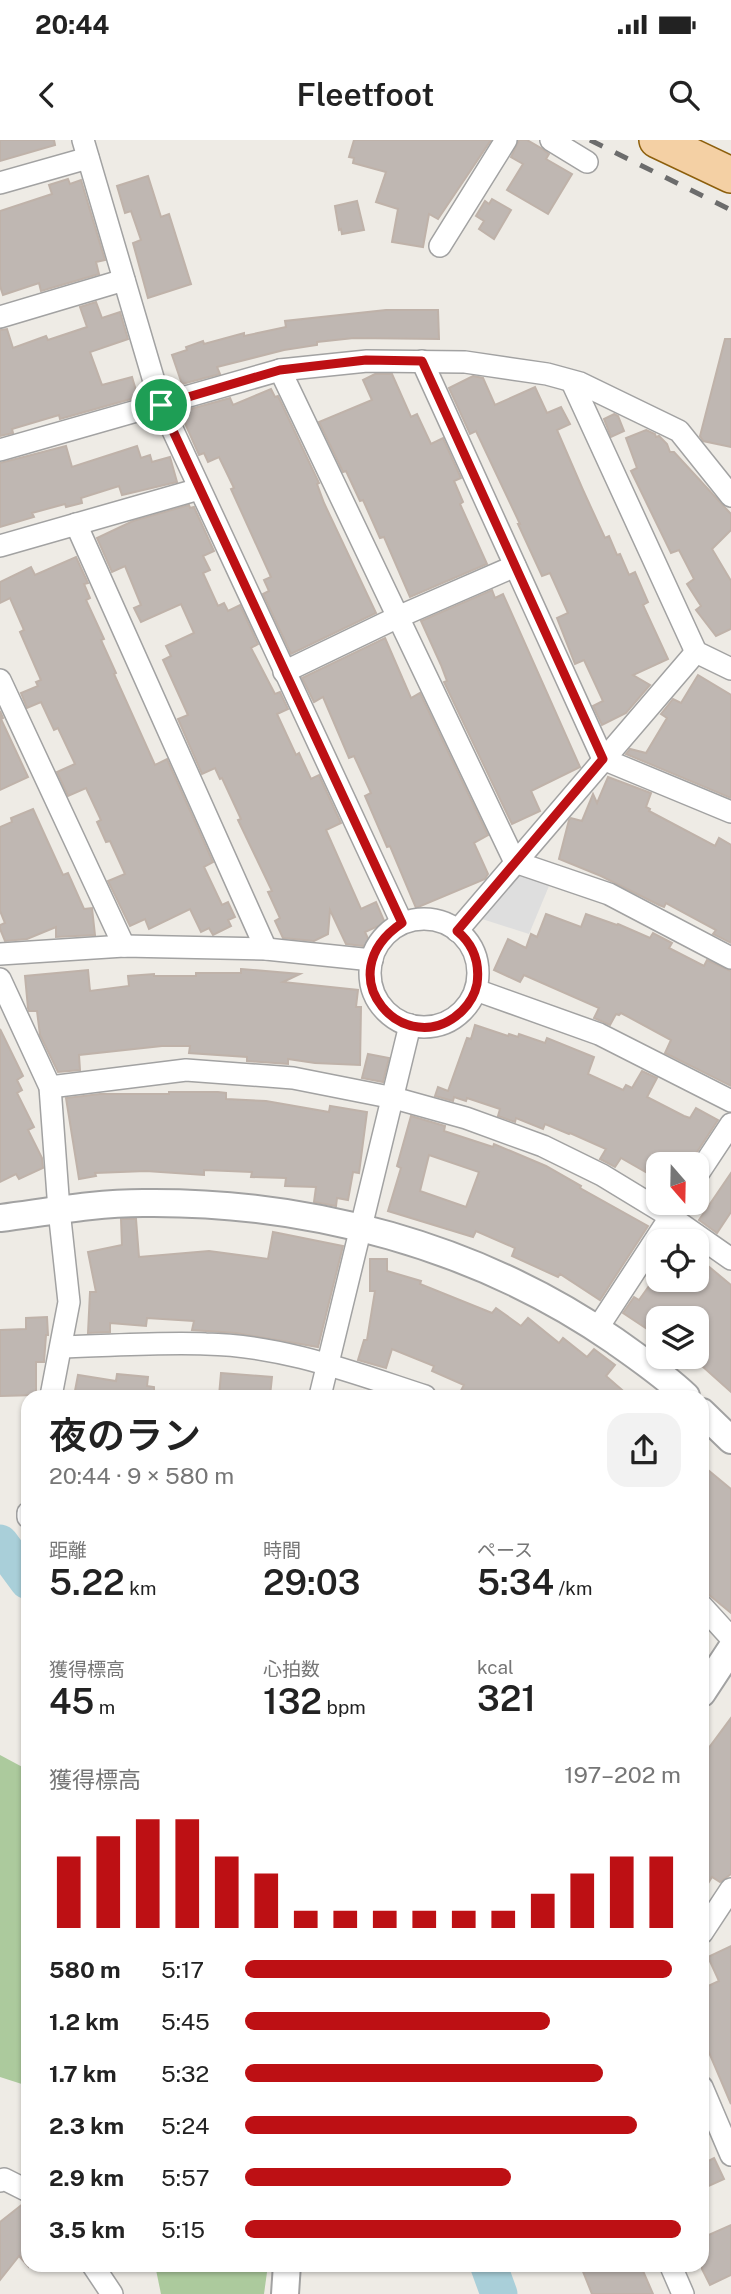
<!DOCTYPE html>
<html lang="ja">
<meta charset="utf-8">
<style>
body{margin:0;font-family:"Public Sans","Noto Sans JP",sans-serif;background:#f2f2f2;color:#222;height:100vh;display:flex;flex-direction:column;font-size:26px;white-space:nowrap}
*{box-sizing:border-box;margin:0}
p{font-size:23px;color:#767676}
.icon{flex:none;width:38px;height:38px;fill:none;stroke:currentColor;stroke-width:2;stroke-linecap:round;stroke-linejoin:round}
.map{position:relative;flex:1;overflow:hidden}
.drawer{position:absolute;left:21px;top:1250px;width:688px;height:882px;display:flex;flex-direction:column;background:#fff;border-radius:21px;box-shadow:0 2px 5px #0004}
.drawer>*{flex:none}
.needle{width:46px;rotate:160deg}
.controls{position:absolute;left:646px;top:1012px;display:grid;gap:14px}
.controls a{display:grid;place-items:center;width:63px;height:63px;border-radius:14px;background:#fff;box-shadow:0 2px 5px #0004;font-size:35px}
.pin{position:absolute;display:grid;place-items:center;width:60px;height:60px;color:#fff;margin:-30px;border:4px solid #fff;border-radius:50%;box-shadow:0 2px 7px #0007}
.round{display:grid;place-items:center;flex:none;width:74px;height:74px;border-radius:21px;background:#f2f2f2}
.head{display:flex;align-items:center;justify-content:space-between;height:119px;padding:0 28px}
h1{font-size:38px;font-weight:600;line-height:52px}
.metrics{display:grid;grid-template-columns:repeat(3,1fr);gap:10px;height:119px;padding:7px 28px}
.metrics div{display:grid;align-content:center}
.metrics b{font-size:35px;font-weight:600}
.metrics small{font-size:19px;font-weight:400}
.metrics p{font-size:19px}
.chart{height:196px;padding:14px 28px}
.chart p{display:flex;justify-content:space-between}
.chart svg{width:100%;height:126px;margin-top:7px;stroke:#bd1014;stroke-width:6}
ul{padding:0 28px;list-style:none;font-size:23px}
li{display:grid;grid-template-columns:112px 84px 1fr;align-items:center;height:52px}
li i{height:18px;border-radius:9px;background:#bd1014}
.status{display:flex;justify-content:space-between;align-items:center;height:49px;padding:0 35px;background:#fff;direction:ltr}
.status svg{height:19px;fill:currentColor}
header{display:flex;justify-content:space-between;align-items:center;height:91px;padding:0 28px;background:#fff;font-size:32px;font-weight:600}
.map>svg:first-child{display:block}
</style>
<div class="status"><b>20:44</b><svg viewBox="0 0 49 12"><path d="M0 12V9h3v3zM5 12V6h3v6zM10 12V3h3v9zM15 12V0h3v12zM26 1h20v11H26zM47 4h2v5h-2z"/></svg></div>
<header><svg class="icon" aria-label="back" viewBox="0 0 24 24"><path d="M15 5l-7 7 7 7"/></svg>Fleetfoot<svg class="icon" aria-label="search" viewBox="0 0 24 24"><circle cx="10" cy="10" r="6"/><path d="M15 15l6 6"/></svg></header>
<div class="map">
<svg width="731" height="2154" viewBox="0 0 731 2154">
<rect width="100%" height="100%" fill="#eeebe5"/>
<!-- forest -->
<g fill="#acca9d">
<polygon points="0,1615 28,1630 28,1946 0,1937"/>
<polygon points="155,2125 155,2124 268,2125 264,2154 161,2154"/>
</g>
<!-- parking -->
<polygon fill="#dedede" points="519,734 549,746 529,794 479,778"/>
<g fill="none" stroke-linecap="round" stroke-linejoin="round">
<!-- river -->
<g stroke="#a9cfd9" stroke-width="37">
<polyline points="0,1403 28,1441"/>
<polyline points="488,2124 499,2154"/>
</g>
</g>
<!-- building -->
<g fill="#bfb7b2" stroke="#bfb2a9" stroke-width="2" fill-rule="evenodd">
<polygon points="0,0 54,0 55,5 0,21"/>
<polygon points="354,0 491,0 438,79 429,74 423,107 392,102 398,69 376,62 386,32 353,23 354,18 349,17"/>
<polygon points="519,0 527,0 541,8 549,14 546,19 572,34 548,74 507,50 523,24 511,17"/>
<polygon points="148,36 161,77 169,74 191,144 148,158 133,103 141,100 131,71 125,73 117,46"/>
<polygon points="68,39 70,44 81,40 105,120 96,122 99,134 41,151 39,143 3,155 0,146 0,71 52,54 49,45"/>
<polygon points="492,59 511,70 494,99 479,89 484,81 476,76 485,61 489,64"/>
<polygon points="357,61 364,90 342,94 341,89 339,90 335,66"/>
<polygon points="96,162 102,178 120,172 128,199 90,212 102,245 132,237 138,257 60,279 59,275 12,289 13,293 0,296 0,190 7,189 13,208 46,196 48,200 87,187 80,167"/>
<polygon points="386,170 438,170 439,199 354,198 317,202 317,205 284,210 217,227 220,234 182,244 172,215 187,210 186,207 203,201 204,204 244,193 244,196 286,187 285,181"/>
<polygon points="725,199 731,199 731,307 703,301 700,296"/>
<polygon points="375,234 392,234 411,277 417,274 431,304 443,298 461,338 454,341 463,362 460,364 487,424 410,457 384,397 380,398 363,360 360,361 346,331 343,332 319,282 372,260 363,240"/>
<polygon points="473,236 483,238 495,265 535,247 547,273 561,267 570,284 557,290 583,350 605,398 609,396 617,415 620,414 629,435 635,432 648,462 643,465 668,519 633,535 650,545 626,573 602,585 593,566 603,561 584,520 575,524 557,478 568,473 550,433 542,436 518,384 520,384 476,291 470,294 449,248"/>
<polygon points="271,249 275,257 278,256 319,343 317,344 324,363 376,473 291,514 263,454 269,451 264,440 271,437 231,349 234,348 219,317 208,322 204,313 199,315 180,272 230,258 233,265"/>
<polygon points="614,274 618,276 624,291 611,297 604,279"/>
<polygon points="646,290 655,294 656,297 659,296 667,304 670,312 674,312 731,374 731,390 712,409 731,441 731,489 716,496 696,470 701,466 687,444 694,439 679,410 671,413 631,331 637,328 626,298"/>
<polygon points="66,306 72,327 137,306 141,318 150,315 152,322 170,317 177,342 122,355 119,346 81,358 82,363 66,367 65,364 32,373 34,377 0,387 0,323"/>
<polygon points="189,365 190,368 194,367 214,411 203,416 210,430 203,433 218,466 224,463 228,471 240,465 258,504 251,508 275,554 280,552 288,569 277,574 296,615 299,613 311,639 319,635 341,683 326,690 361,769 376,762 385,783 365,792 370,803 363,806 346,804 330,770 328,794 314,801 283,798 275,781 280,778 268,752 272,751 238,680 241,679 222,638 220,639 215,628 202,634 178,579 188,575 163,520 171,516 166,506 194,493 181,464 141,482 134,468 141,465 125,426 112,432 97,398 133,381"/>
<polygon points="76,417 88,443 84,444 90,458 86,460 104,499 101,500 116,533 114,534 155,625 167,619 213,722 204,727 222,765 228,762 235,777 228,780 231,786 213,795 209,788 201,792 190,769 149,789 145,779 130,786 108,741 125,734 110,701 106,702 97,682 101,680 86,648 68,656 57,632 75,624 58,588 54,590 41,562 27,568 21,553 38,546 36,542 41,540 20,492 24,490 10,458 0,463 0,442 31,427 35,435"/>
<polygon points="492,450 495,458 503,454 580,627 531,651 540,671 512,684 444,542 447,541 441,525 421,481"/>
<polygon points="385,498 411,558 420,553 488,695 474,703 488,734 485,739 416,768 390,706 387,707 365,656 371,653 354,616 349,618 323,557 314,562 302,538"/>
<polygon points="698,535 731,555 731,658 626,614 630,609 646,613 667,578 661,574 673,559 681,563"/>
<polygon points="0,571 3,578 1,579 28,637 0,650"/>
<polygon points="608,637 651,653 646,667 650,669 649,671 715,706 719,698 731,705 731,803 713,794 716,790 666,763 664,767 659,765 601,736 559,719 569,680 571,678 582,681 593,654 597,663"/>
<polygon points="33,669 63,735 68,733 84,769 92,768 95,795 56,797 56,787 27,799 5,801 0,789 0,785 5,783 0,771 0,687 12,682 11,678"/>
<polygon points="546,774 581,787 586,774 617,785 618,784 650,798 653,793 672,803 669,808 704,826 707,820 731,831 731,946 665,913 671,900 621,873 619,875 616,874 610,885 594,878 599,868 524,835 520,842 494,830 508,799 526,808 531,794 537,797"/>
<polygon points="241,829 300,834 283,842 358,850 356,867 361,867 360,925 315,923 288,919 288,924 247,921 247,917 189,913 190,906 162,906 79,915 80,930 58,932 40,895 37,871 29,871 28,868 25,836 88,830 90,851 129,846 128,836 154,834 154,836 196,836 196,833 241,833"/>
<polygon points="475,885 508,896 509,894 518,897 519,894 545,903 547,898 594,917 588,934 623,950 626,945 632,948 642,931 657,938 647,957 684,976 690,978 696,968 718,980 689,1024 658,1024 658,1039 621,1018 615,1027 600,1019 606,1009 570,993 569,994 545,984 543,989 516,978 515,982 498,976 500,969 467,958 466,961 454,957 453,961 435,956 438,947 448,951 467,898 471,899"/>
<polygon points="0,889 23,936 17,940 22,950 17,953 34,987 28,990 42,1018 43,1028 19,1039 16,1034 0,1042"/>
<polygon points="368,914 389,918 383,942 362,938"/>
<polygon points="169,952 218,952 226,953 226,959 266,961 329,972 330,966 367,972 359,1033 353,1032 348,1060 337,1058 336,1066 314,1062 316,1047 285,1046 286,1038 251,1037 252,1032 204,1030 204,1035 146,1031 95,1033 96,1036 79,1039 66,958 100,954 169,954"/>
<path d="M411,976L445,986L444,991L493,1007L494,1004L546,1026L581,1046L580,1048L648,1086L600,1160L560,1134L558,1137L512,1116L515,1108L476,1091L473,1097L388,1071L401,1028L397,1026ZM429,1015L479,1032L466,1067L420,1051Z"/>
<polygon points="731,1033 731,1072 717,1093 699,1080"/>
<polygon points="121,1079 136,1079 139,1117 209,1111 268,1119 273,1092 343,1106 318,1207 236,1193 192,1190 194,1181 147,1178 146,1186 110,1183 110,1192 88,1193 90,1152 96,1152 88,1112 122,1105"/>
<polygon points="696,1116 731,1145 731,1252 692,1217 696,1216 696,1178 658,1178 658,1186 653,1193 623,1173 634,1157 639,1160 654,1139 696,1139"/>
<polygon points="370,1119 387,1119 387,1131 421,1141 420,1144 492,1173 496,1168 521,1186 528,1178 559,1203 563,1198 587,1217 594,1209 615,1225 606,1236 629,1256 458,1256 464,1245 432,1231 434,1226 392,1209 386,1228 358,1220 364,1200 367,1200 375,1151 370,1151"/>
<polygon points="47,1177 48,1195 46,1195 44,1222 36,1222 36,1255 0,1256 0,1190 26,1189 26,1178"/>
<polygon points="221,1233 272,1237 270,1256 219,1256"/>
<polygon points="117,1234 148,1237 147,1246 154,1247 154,1256 74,1256 78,1235 116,1241"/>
<polygon points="702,1325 731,1349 731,1473 702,1449"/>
<polygon points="731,1578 731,1734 720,1742 712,1737 702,1753 702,1617"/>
<polygon points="731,1806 731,1964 702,1896 702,1849 719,1841 708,1817"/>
<polygon points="714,2018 724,2039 702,2049 702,2024"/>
<polygon points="24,2063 28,2064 28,2126 19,2116 0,2140 0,2082"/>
<polygon points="731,2085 731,2135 710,2145 702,2129 702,2098"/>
<polygon points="580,2124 640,2124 653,2154 592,2154"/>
</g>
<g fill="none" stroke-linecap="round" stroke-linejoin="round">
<!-- minor casing -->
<g stroke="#a2a2a2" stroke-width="24">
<g id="minor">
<polyline points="83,0 161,265 402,783"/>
<polyline points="551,0 587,22"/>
<polyline points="0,43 88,18"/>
<polyline points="440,106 506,0"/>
<polyline points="0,177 124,140"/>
<polyline points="422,221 603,619 731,672"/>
<polyline points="280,230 515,722 609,754 731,818"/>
<polyline points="572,242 696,512 731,529"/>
<polyline points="0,310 280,230 367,221 465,222 547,234 580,243 679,291 731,356"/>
<polyline points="76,384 266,809"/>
<polyline points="0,406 199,349"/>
<polyline points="284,532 398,477 515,426"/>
<polyline points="0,540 124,806"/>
<circle cx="424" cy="833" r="54"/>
<polyline points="457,791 696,512"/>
<polyline points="0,814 124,806 266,809 372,820"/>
<polyline points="0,839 50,947 59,1070 69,1162 51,1256"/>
<polyline points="476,850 599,894 731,961"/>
<polyline points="50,947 186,930 293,938 394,958 466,978 543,1006 602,1035 671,1077 731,1119"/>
<polyline points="696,1037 731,984"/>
<polyline points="597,1189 680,1062"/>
<path d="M61,1207C109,1206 159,1202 206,1204C282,1205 354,1233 425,1256"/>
<polyline points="320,1256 410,885"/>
<polyline points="28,1373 28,1377"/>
<polyline points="702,1466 731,1498"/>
<polyline points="702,1793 731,1749"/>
<polyline points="702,1947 731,2015"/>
<polyline points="0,2041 4,2039 28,2051"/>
<polyline points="92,2124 112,2154"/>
<polyline points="670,2124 683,2154"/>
</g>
</g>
<!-- tertiary casing -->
<g stroke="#a2a2a2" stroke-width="30">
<g id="tertiary">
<path d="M0,1078C47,1072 95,1063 143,1063C309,1061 478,1106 615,1201C640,1219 664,1235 686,1256"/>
<polyline points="702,1272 731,1300"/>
<polyline points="702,1553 731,1509"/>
<polyline points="285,2154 287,2124"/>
</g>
</g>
<!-- primary casing -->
<g stroke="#8d5f0c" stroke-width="38">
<polyline id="primary" points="657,0 731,35"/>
</g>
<!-- minor -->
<use href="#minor" stroke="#fff" stroke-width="21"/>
<!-- tertiary -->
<use href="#tertiary" stroke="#fff" stroke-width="26"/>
<!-- primary -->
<use href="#primary" stroke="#f4d0a4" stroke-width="35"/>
<!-- rail -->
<polyline stroke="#6c6c6c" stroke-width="5" stroke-dasharray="14 14" stroke-linecap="butt" points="590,0 731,70"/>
</g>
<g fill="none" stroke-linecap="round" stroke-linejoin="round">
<!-- route casing -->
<g stroke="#fff" stroke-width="14">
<path id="route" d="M366,220L422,221L603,619L457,791C474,805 480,822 477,844C475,854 469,864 462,871C407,924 324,836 402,783L161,265L280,230Z"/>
</g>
<!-- route -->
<use href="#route" stroke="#bd1014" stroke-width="9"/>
</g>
</svg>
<div class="controls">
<a><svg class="needle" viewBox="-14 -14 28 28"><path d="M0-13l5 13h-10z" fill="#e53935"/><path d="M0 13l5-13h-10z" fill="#767676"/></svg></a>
<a><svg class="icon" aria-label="locate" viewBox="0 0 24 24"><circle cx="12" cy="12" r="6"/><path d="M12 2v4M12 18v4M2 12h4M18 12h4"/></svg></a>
<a><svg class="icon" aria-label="layers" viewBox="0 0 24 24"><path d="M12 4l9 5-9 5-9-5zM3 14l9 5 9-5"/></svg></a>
</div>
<div class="pin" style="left:161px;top:265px;background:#1e9e55"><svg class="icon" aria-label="arrive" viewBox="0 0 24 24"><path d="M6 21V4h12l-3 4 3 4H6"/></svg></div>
<section class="drawer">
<div class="head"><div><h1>夜のラン</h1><p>20:44 · 9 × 580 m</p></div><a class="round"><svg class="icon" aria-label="share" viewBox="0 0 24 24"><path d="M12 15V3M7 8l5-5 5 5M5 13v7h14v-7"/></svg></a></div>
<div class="metrics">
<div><p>距離</p><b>5.22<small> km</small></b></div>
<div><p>時間</p><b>29:03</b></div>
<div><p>ペース</p><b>5:34<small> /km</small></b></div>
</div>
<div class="metrics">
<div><p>獲得標高</p><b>45<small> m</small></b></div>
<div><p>心拍数</p><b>132<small> bpm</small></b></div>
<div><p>kcal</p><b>321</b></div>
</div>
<div class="chart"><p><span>獲得標高</span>197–202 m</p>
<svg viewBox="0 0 160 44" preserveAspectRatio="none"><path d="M5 44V19M15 44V12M25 44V6M35 44V6M45 44V19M55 44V25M65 44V38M75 44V38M85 44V38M95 44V38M105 44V38M115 44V38M125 44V32M135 44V25M145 44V19M155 44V19"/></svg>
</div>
<ul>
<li><b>580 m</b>5:17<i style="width:98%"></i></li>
<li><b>1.2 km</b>5:45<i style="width:70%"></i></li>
<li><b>1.7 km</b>5:32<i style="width:82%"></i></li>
<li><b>2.3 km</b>5:24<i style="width:90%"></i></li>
<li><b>2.9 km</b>5:57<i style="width:61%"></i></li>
<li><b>3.5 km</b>5:15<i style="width:100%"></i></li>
</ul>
</section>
</div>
